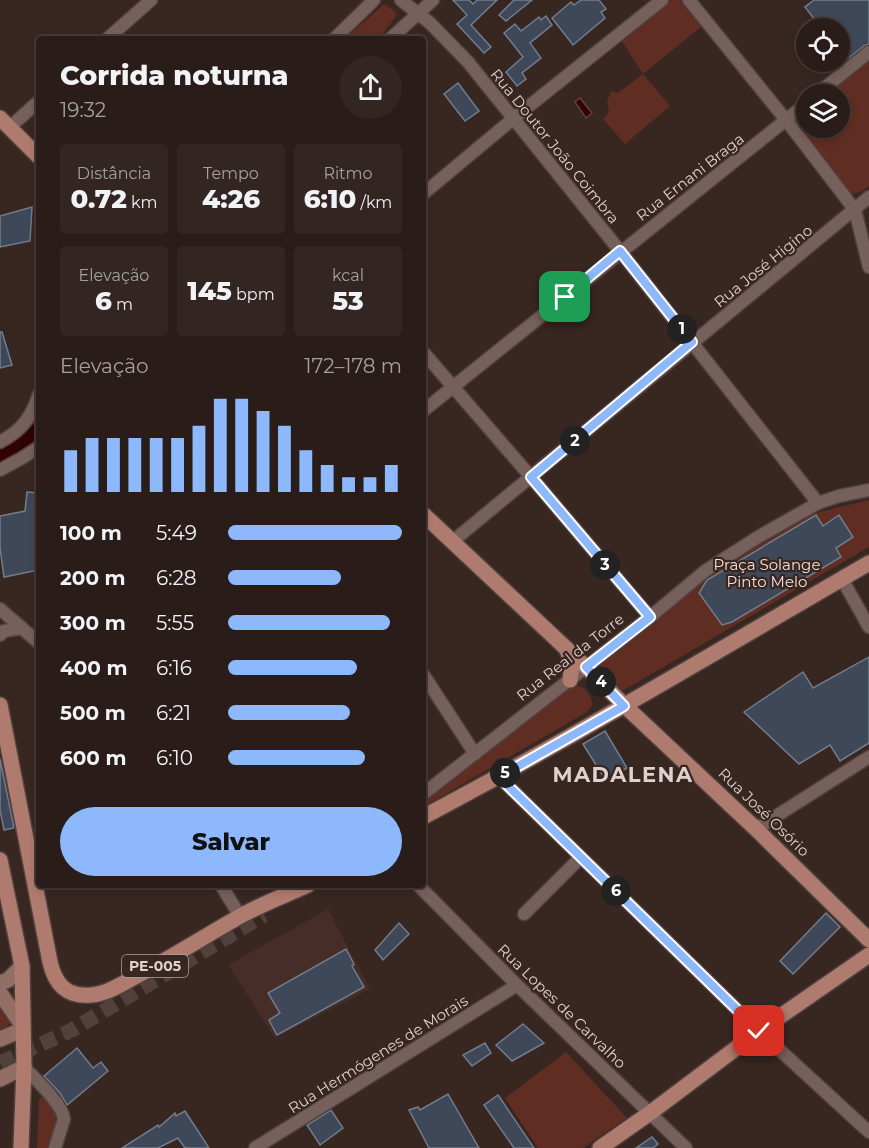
<!DOCTYPE html>
<html lang="pt">
<meta charset="utf-8">
<style>
body{margin:0;font-family:Montserrat,sans-serif;background:#322522;color:#f1f3f6;height:100vh;display:flex;flex-direction:column;font-size:22px;white-space:nowrap}
*{box-sizing:border-box;margin:0}
p{font-size:20px;color:#a5a1a2}
.icon{flex:none;width:33px;height:33px;fill:none;stroke:currentColor;stroke-width:2;stroke-linecap:round;stroke-linejoin:round}
.map{position:relative;flex:1;overflow:hidden}
.drawer{position:absolute;left:36px;top:36px;width:390px;height:852px;display:flex;flex-direction:column;background:#2a1c19;border-radius:6px;box-shadow:0 3px 9px #0003,0 0 0 2px #463a38}
.drawer>*{flex:none}
.tools{position:absolute;left:796px;top:18px;display:grid;gap:12px}
.tools a{display:grid;place-items:center;width:54px;height:54px;border-radius:50%;background:#2a1c19;box-shadow:0 3px 9px #0003,0 0 0 2px #463a38;font-size:30px}
.pin{position:absolute;display:grid;place-items:center;width:51px;height:51px;color:#fff;margin:-26px;border-radius:12px;box-shadow:0 3px 9px #0006}
.km{position:absolute;width:30px;height:30px;margin:-15px;border-radius:50%;background:#222;color:#fff;font-size:16px;line-height:30px;text-align:center}
.round{display:grid;place-items:center;flex:none;width:63px;height:63px;border-radius:32px;background:#322522}
.head{display:flex;align-items:center;justify-content:space-between;height:102px;padding:0 24px}
h1{font-size:27px;font-weight:800;line-height:45px}
.stats{display:grid;grid-template-columns:repeat(3,1fr);gap:9px;height:102px;padding:6px 24px}
.stats div{display:grid;align-content:center;border-radius:6px;background:#322522;text-align:center}
.stats b{font-size:26px;font-weight:800}
.stats small{font-size:16px;font-weight:400}
.stats p{font-size:16px}
.chart{height:168px;padding:12px 24px}
.chart p{display:flex;justify-content:space-between}
.chart svg{width:100%;height:108px;margin-top:6px;stroke:#8db9fc;stroke-width:6}
.action{display:flex;gap:12px;margin-top:auto;padding:12px 24px}
.action a{flex:1;height:69px;border-radius:36px;background:#8db9fc;color:#111;font-size:24px;font-weight:800;line-height:69px;text-align:center}
ul{padding:0 24px;list-style:none;font-size:20px}
li{display:grid;grid-template-columns:96px 72px 1fr;align-items:center;height:45px}
li i{height:15px;border-radius:8px;background:#8db9fc}
.map>svg:first-child{display:block}
</style>
<div class="map">
<svg width="869" height="1148" viewBox="0 0 869 1148">
<rect width="100%" height="100%" fill="#382621"/>
<!-- built -->
<polygon fill="#462d27" points="328,909 370,989 275,1038 228,965"/>
<!-- green -->
<g fill="#602d22">
<polygon points="671,0 683,0 702,26 643,74 670,106 625,144 603,119 609,112 607,102 611,91 618,93 643,74 620,38"/>
<polygon points="384,4 395,11 396,16 379,39 345,39"/>
<path d="M869,56V186C861,193 855,196 845,191L794,124V118L807,106V128H840V94H822Z"/>
<path d="M39,411C39,417 41,426 39,432C35,446 13,458 0,462V451C18,442 30,429 39,411Z"/>
<polygon points="869,500 869,547 624,690 619,689 601,671 601,664 603,661 731,560 811,514"/>
<path d="M575,685C585,686 593,696 592,706L587,712L423,807V801L456,776L480,755Z"/>
<polygon points="0,998 12,1021 6,1027 0,1030"/>
<polygon points="566,1052 627,1118 583,1148 538,1148 505,1098"/>
<polygon points="43,1097 45,1098 56,1110 59,1117 49,1148 37,1148 39,1099"/>
</g>
<!-- water -->
<polygon fill="#300300" stroke="#64413e" stroke-width="1.5" points="580,98 592,113 586,118 575,102"/>
<g fill="none" stroke-linecap="round" stroke-linejoin="round">
<!-- canal -->
<polyline stroke="#300300" stroke-width="12" points="0,456 25,441 39,427"/>
</g>
<!-- building -->
<g fill="#3e4858" stroke="#717c8d" stroke-width="1.5">
<polygon points="453,0 469,0 473,4 477,0 497,0 471,25 491,47 484,53 457,24 467,15"/>
<polygon points="514,0 532,0 506,21 499,15"/>
<polygon points="581,0 599,0 606,9 601,12 605,18 573,45 552,18 571,2 574,5"/>
<polygon points="814,0 869,0 869,44 864,46 840,65 840,28 821,28 805,7"/>
<polygon points="546,16 552,25 530,43 541,58 522,73 526,79 517,86 506,72 523,57 504,33 515,24 521,31 539,17 541,20"/>
<polygon points="458,83 479,111 465,121 444,94"/>
<polygon points="32,207 30,241 0,247 0,216"/>
<polygon points="0,332 2,332 12,365 0,368"/>
<polygon points="27,492 39,493 37,516 39,525 39,570 4,577 0,548 0,516 25,511"/>
<polygon points="816,515 823,526 839,515 853,537 836,548 841,557 732,622 722,625 699,593 707,580"/>
<polygon points="869,657 869,743 840,761 830,745 799,764 744,712 803,672 813,688"/>
<polygon points="605,731 627,768 606,781 583,744"/>
<polygon points="0,759 14,828 4,830 0,810"/>
<polygon points="826,913 840,927 793,974 780,961"/>
<polygon points="399,923 409,934 383,960 375,950"/>
<polygon points="346,949 354,964 352,966 364,987 277,1035 269,1020 280,1013 268,993"/>
<polygon points="523,1024 544,1043 512,1061 496,1045"/>
<polygon points="485,1043 491,1053 472,1066 463,1055"/>
<polygon points="77,1048 93,1068 101,1062 108,1071 67,1105 60,1093 44,1076"/>
<polygon points="448,1094 479,1148 429,1148 409,1110 418,1107 420,1110"/>
<polygon points="498,1095 534,1148 514,1148 484,1105"/>
<polygon points="331,1110 343,1128 320,1145 307,1125"/>
<polygon points="185,1111 209,1148 185,1148 178,1138 158,1148 122,1148 158,1125 159,1127 175,1113 176,1116"/>
<polygon points="652,1137 658,1144 653,1148 636,1148"/>
</g>
<g fill="none" stroke-linecap="round" stroke-linejoin="round">
<!-- primary-tunnel -->
<polyline stroke="#51403b" stroke-width="15" stroke-dasharray="15 8" stroke-linecap="butt" points="0,1063 72,1030 264,915"/>
<!-- street casing -->
<g stroke="#51413e" stroke-width="15">
<g id="street">
<polyline points="401,0 430,23 468,62 620,251 818,503"/>
<polyline points="689,0 786,120 855,210 869,267"/>
<polyline points="107,39 151,0"/>
<polyline points="334,39 374,0"/>
<polyline points="390,39 433,0"/>
<polyline points="817,94 869,52"/>
<polyline points="10,127 39,101"/>
<polyline points="423,194 514,118 662,0"/>
<polyline points="423,352 531,477 650,617"/>
<polyline points="423,411 807,103"/>
<path d="M0,442C22,430 31,418 39,394"/>
<polyline points="0,470 22,458 39,447"/>
<polyline points="453,541 869,197"/>
<polyline points="842,579 869,627"/>
<polyline points="0,609 39,643"/>
<polyline points="0,635 4,631 22,628"/>
<polyline points="423,674 475,754"/>
<polyline points="499,777 759,1031 869,1132"/>
<polyline points="423,794 650,617 705,571 758,537 818,503 839,496 869,490"/>
<polyline points="756,829 869,757"/>
<polyline points="221,885 240,916"/>
<polyline points="418,885 517,985 686,1148"/>
<polyline points="524,914 581,857"/>
<path d="M24,1067C35,1079 62,1103 64,1119L55,1148"/>
<polyline points="255,1148 517,985"/>
</g>
</g>
<!-- secondary casing -->
<g stroke="#51413e" stroke-width="18">
<g id="secondary">
<polyline points="0,983 8,980 22,966"/>
<polyline points="0,993 22,1025"/>
<polyline points="0,1039 22,1030"/>
<polyline points="0,1079 24,1067"/>
</g>
</g>
<!-- primary casing -->
<g stroke="#51413e" stroke-width="18">
<g id="primary">
<polyline points="0,118 39,157"/>
<polyline points="423,514 586,667 625,706 756,829 869,940"/>
<polyline points="567,650 572,663 570,680"/>
<path d="M0,705L50,962C55,984 66,997 91,995C106,994 120,985 133,978C169,959 202,938 237,918C259,905 284,896 308,885"/>
<path d="M423,817C574,737 721,649 869,563"/>
<polyline points="0,860 22,966 24,1067 21,1148"/>
<polyline points="600,1148 650,1113 759,1031 869,955"/>
</g>
</g>
<!-- street -->
<use href="#street" stroke="#76605b" stroke-width="12"/>
<!-- secondary -->
<use href="#secondary" stroke="#936e65" stroke-width="15"/>
<!-- primary -->
<use href="#primary" stroke="#b07b6f" stroke-width="15"/>
</g>
<g fill="none" stroke-linecap="round" stroke-linejoin="round">
<!-- route casing -->
<g stroke="#fff" stroke-width="12">
<polyline id="route" points="565,297 620,251 692,342 531,477 650,617 586,667 624,706 499,777 759,1031"/>
</g>
<!-- route -->
<use href="#route" stroke="#8db9fc" stroke-width="8"/>
</g>
<g text-anchor="middle" dominant-baseline="central" stroke-width="4.5" stroke-linejoin="round" paint-order="stroke">
<!-- shield labels -->
<rect fill="#382621" stroke="#ac9e9a" stroke-width="1.5" x="122" y="955" width="66" height="22" rx="4.5"/>
<g font-size="14" font-weight="bold" fill="#ded1ce">
<text x="155" y="966">PE-005</text>
</g>
<!-- street labels -->
<g font-size="15" fill="#ded1ce" stroke="#382621">
<text transform="translate(555 146) rotate(51)">Rua Doutor João Coimbra</text>
<text transform="translate(690 177) rotate(-38)">Rua Ernani Braga</text>
<text transform="translate(763 266) rotate(-39)">Rua José Higino</text>
<text transform="translate(570 657) rotate(-38)">Rua Real da Torre</text>
<text transform="translate(764 812) rotate(44)">Rua José Osório</text>
<text transform="translate(562 1006) rotate(44)">Rua Lopes de Carvalho</text>
<text transform="translate(378 1054) rotate(-32)">Rua Hermógenes de Morais</text>
</g>
<!-- park labels -->
<g font-size="15" fill="#f5dfda" stroke="#382621">
<text x="767" y="564">Praça Solange<tspan x="767" dy="17">Pinto Melo</tspan></text>
</g>
<!-- district labels -->
<g font-size="21" font-weight="bold" letter-spacing="1.5" fill="#ded1ce" stroke="#382621">
<text x="623" y="774">MADALENA</text>
</g>
</g>
</svg>
<div class="tools">
<a><svg class="icon" aria-label="locate" viewBox="0 0 24 24"><circle cx="12" cy="12" r="6"/><path d="M12 2v4M12 18v4M2 12h4M18 12h4"/></svg></a>
<a><svg class="icon" aria-label="layers" viewBox="0 0 24 24"><path d="M12 4l9 5-9 5-9-5zM3 14l9 5 9-5"/></svg></a>
</div>
<div class="pin" style="left:565px;top:297px;background:#1e9e55"><svg class="icon" aria-label="arrive" viewBox="0 0 24 24"><path d="M6 21V4h12l-3 4 3 4H6"/></svg></div>
<div class="pin" style="left:759px;top:1031px;background:#d93025"><svg class="icon" aria-label="check" viewBox="0 0 24 24"><path d="M5 12l5 5 9-10"/></svg></div>
<b class="km" style="left:682px;top:329px">1</b>
<b class="km" style="left:575px;top:441px">2</b>
<b class="km" style="left:605px;top:565px">3</b>
<b class="km" style="left:601px;top:682px">4</b>
<b class="km" style="left:505px;top:773px">5</b>
<b class="km" style="left:616px;top:891px">6</b>
<section class="drawer">
<div class="head"><div><h1>Corrida noturna</h1><p>19:32</p></div><a class="round"><svg class="icon" aria-label="share" viewBox="0 0 24 24"><path d="M12 15V3M7 8l5-5 5 5M5 13v7h14v-7"/></svg></a></div>
<div class="stats">
<div><p>Distância</p><b>0.72<small> km</small></b></div>
<div><p>Tempo</p><b>4:26</b></div>
<div><p>Ritmo</p><b>6:10<small> /km</small></b></div>
</div>
<div class="stats">
<div><p>Elevação</p><b>6<small> m</small></b></div>
<div><b>145<small> bpm</small></b></div>
<div><p>kcal</p><b>53</b></div>
</div>
<div class="chart"><p><span>Elevação</span>172–178 m</p>
<svg viewBox="0 0 160 44" preserveAspectRatio="none"><path d="M5 44V27M15 44V22M25 44V22M35 44V22M45 44V22M55 44V22M65 44V17M75 44V6M85 44V6M95 44V11M105 44V17M115 44V27M125 44V33M135 44V38M145 44V38M155 44V33"/></svg>
</div>
<ul>
<li><b>100 m</b>5:49<i style="width:100%"></i></li>
<li><b>200 m</b>6:28<i style="width:65%"></i></li>
<li><b>300 m</b>5:55<i style="width:93%"></i></li>
<li><b>400 m</b>6:16<i style="width:74%"></i></li>
<li><b>500 m</b>6:21<i style="width:70%"></i></li>
<li><b>600 m</b>6:10<i style="width:79%"></i></li>
</ul>
<div class="action"><a>Salvar</a></div>
</section>
</div>
